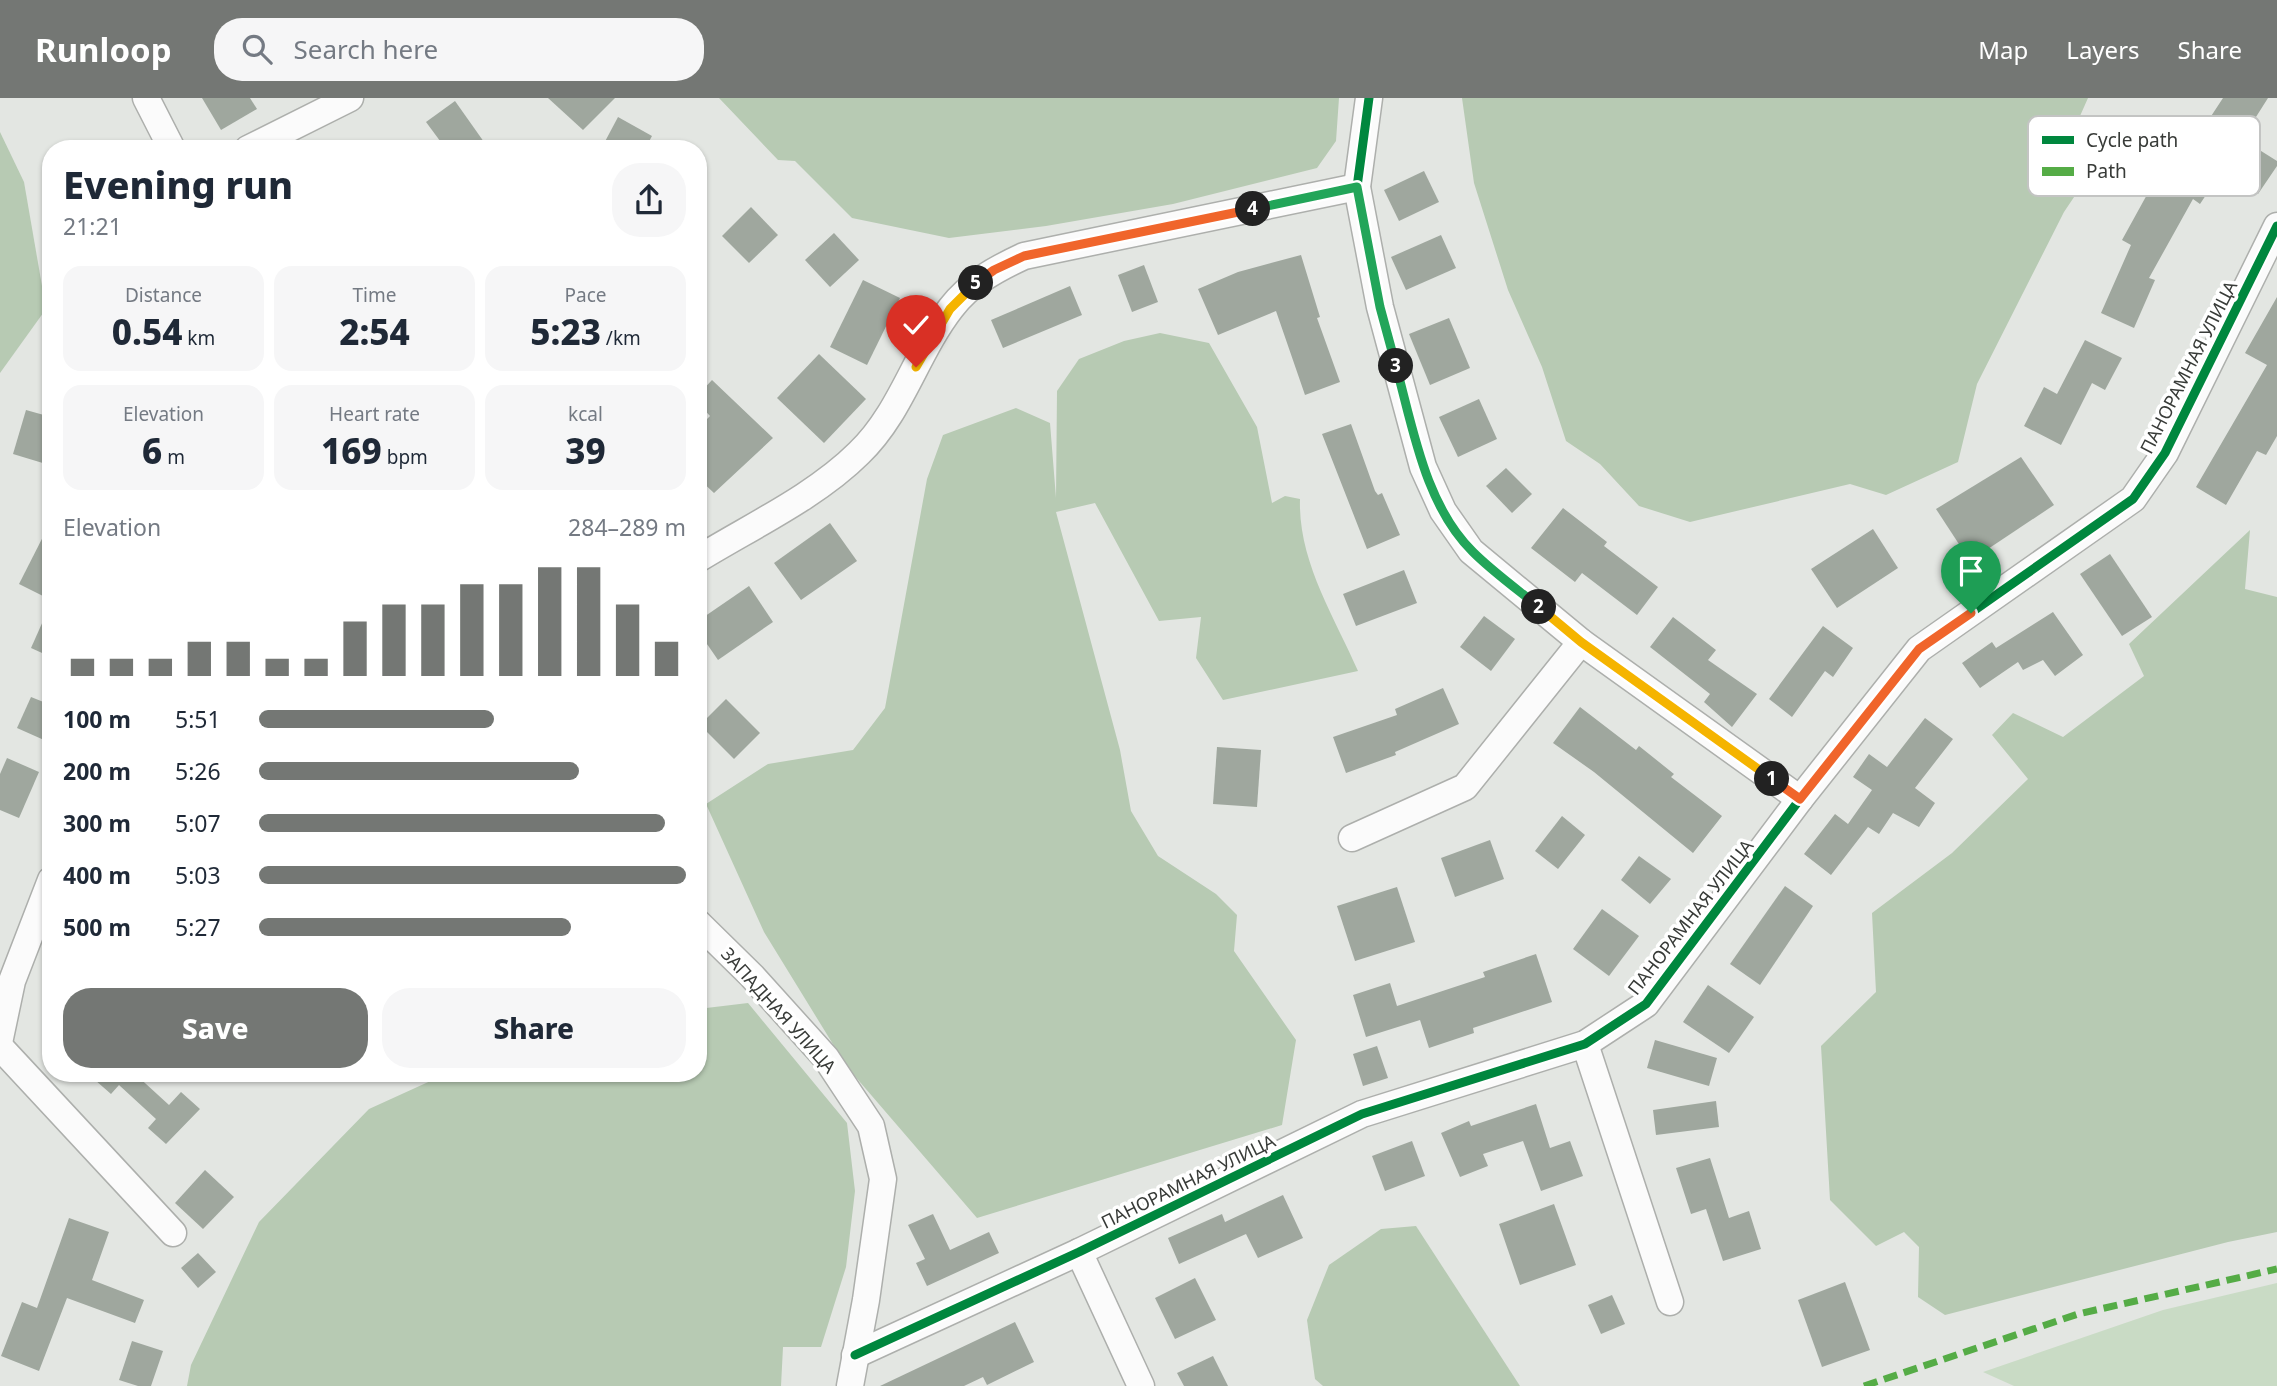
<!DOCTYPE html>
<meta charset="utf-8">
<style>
body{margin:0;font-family:"Noto Sans",sans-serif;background:#f6f6f7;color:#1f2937;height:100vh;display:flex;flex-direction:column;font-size:26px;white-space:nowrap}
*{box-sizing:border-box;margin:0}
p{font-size:23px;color:#747a83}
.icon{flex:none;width:38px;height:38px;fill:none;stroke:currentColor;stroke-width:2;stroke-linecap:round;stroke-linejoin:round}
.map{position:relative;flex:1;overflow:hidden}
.drawer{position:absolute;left:42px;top:42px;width:665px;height:942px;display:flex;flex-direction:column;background:#fff;border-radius:28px;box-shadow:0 2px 5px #0004}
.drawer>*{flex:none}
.pin{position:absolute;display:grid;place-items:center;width:60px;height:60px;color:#fff;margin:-72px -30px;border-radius:50% 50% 50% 0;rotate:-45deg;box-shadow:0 0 7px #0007}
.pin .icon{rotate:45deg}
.km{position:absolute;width:35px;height:35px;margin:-18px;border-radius:50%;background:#222;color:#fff;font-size:19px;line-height:35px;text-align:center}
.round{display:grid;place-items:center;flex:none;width:74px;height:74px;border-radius:28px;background:#f6f6f7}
.headline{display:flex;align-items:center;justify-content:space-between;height:119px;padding:0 21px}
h1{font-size:38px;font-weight:800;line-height:52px}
.metrics{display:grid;grid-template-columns:repeat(3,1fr);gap:10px;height:119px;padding:7px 21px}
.metrics div{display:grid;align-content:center;border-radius:18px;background:#f6f6f7;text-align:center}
.metrics b{font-size:35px;font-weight:800}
.metrics small{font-size:19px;font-weight:400}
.metrics p{font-size:19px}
.chart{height:196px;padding:14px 21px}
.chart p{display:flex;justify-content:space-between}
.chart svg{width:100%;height:126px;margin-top:7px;stroke:#747774;stroke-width:6}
.primary-button{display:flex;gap:14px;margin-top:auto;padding:14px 21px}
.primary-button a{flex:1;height:80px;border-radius:28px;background:#747774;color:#fff;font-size:28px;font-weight:800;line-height:80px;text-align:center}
.primary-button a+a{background:#f6f6f7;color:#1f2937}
ul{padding:0 21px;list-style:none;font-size:23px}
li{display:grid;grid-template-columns:112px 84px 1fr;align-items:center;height:52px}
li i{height:18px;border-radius:9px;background:#747774}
header{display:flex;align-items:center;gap:42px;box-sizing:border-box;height:98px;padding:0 35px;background:#747774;color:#fff}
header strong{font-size:33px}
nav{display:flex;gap:38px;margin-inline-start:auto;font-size:24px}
.search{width:490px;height:63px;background:#f6f6f7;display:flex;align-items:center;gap:18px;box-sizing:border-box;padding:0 24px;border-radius:28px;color:#747a83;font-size:26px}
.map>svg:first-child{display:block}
</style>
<header>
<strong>Runloop</strong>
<div class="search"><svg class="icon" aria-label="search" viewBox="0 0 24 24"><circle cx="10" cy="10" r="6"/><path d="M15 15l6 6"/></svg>Search here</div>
<nav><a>Map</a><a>Layers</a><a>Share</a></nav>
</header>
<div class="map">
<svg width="2277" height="1288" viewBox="0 0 2277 1288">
<rect width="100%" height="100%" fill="#e3e6e2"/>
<!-- green -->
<polygon fill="#c9dbc5" points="2277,1185 2277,1288 2014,1288 1983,1274 2163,1212"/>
<!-- forest -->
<g fill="#b7cab3">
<polygon points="719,0 1339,0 1336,43 1317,70 1173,106 1046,128 949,140 852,120 795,63 778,62"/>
<polygon points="1462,0 2088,0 2076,27 2109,22 2115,38 2064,114 1977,286 1958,364 1886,397 1850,386 1690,424 1639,408 1600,366 1566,343 1542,269 1508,192 1474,85"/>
<polygon points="0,34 24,84 46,211 0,275"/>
<path d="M1160,235L1209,245L1257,329L1272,405L1285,398L1300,401C1298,463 1334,518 1358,573L1223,602L1196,560L1201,519L1159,523L1095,405L1056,414L1120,652L1131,713L1158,758L1216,796L1237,817L1234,853L1296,942L1282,1027L977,1120L847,969L764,834L706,706L768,666L853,652L885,610L927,381L943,337L1016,310L1050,325L1056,400L1057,293L1079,261L1124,243Z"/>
<polygon points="2250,432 2245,491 2277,499 2277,1134 2228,1144 1945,1217 1918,1199 1919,1149 1904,1134 1876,1148 1830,1102 1821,948 1876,894 1872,815 1952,755 2028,681 1992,637 2013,615 2063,639 2144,578 2129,546"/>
<polygon points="748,905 847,1025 855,1093 846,1169 821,1249 783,1249 781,1288 187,1288 191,1267 259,1124 369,1011 448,975 698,975 698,911"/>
<polygon points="1416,1128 1520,1288 1323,1288 1315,1281 1307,1222 1329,1167 1381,1131"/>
</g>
<!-- building -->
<g fill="#9fa79e">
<polygon points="202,0 250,0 257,11 221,32"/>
<polygon points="548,0 615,0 583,32"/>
<polygon points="2223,0 2268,0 2242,41 2277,63 2277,68 2258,96 2222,73 2200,106 2193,101 2149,180 2155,182 2134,230 2101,215 2131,147 2122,142 2149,93 2158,99"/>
<polygon points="455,3 484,44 475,51 446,51 426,24"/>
<polygon points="618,19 652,38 645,51 601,51"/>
<polygon points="1424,73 1439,104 1399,123 1384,92"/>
<polygon points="751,109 778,137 749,165 722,138"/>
<polygon points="834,135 859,162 830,189 805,162"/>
<polygon points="1441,137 1456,170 1406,192 1391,159"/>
<polygon points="1301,157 1320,219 1317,220 1340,284 1305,297 1276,213 1218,237 1198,191 1238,174"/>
<polygon points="1144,167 1158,204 1132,214 1118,177"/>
<polygon points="863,182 900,200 867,267 830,249"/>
<polygon points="1070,188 1082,217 1003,250 991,222"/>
<polygon points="2277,199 2277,338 2266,357 2257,353 2226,407 2196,389 2267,267 2245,255"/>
<polygon points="1449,220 1470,270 1430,287 1409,236"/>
<polygon points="2085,242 2122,260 2105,292 2092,285 2061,347 2024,328 2044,289 2057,296"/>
<polygon points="819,256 866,301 824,345 777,300"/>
<polygon points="712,282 773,340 714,395 698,380 698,330 710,318 698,305 698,297"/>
<polygon points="1479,301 1497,341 1458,359 1439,319"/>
<polygon points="26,312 51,319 51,350 46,366 13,356"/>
<polygon points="1351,326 1375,393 1378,397 1382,395 1400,437 1367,451 1322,336"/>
<polygon points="2021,359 2054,407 1970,463 1936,411"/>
<polygon points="1506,370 1532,396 1512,415 1486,388"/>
<polygon points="1563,410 1607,444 1604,448 1658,489 1637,517 1582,475 1575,484 1531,450"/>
<polygon points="51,423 51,502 19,486"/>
<polygon points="830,425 857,463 801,502 774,465"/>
<polygon points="1873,431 1898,470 1837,510 1811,471"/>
<polygon points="2110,456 2152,519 2122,538 2080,476"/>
<polygon points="1404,472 1417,505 1356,528 1343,496"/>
<polygon points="749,488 773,524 718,562 698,533 698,523"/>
<polygon points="51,505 51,559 31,550"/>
<polygon points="2053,514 2083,557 2055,578 2043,562 2023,572 2018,564 1980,590 1962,565 1992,544 1996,550"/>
<polygon points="1484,518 1515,541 1491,573 1460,549"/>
<polygon points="1673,519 1716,552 1708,562 1757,596 1732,629 1704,604 1710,596 1650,549"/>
<polygon points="1823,528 1853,550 1833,579 1825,573 1792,619 1769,601"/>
<polygon points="1443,590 1459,626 1395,654 1396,657 1346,675 1333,639 1397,617 1395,611"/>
<polygon points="31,599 51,607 51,627 44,642 17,630"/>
<polygon points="726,601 760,635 734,661 700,627"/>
<polygon points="1580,609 1636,652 1639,648 1674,676 1671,679 1722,718 1693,755 1594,674 1553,645"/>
<polygon points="1925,620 1953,641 1915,690 1935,705 1919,729 1893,715 1879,736 1868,729 1831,777 1804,756 1835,716 1848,726 1872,692 1853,679 1869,656 1887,669"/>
<polygon points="1217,649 1261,652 1257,709 1213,706"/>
<polygon points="7,660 39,674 19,720 0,712 0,676"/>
<polygon points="1562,718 1585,737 1558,771 1535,753"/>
<polygon points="1490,742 1504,781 1455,799 1441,760"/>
<polygon points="1639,758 1671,781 1650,806 1621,782"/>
<polygon points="1785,788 1813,808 1760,887 1730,866"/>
<polygon points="1397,789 1415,844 1355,863 1337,808"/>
<polygon points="1602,811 1639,838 1609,878 1573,851"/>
<polygon points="1536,856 1552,904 1473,930 1474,935 1429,950 1420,922 1366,939 1353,897 1390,885 1397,908 1485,879 1483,874"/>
<polygon points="1708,887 1754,919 1729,955 1683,924"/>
<polygon points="1655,942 1717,960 1709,988 1647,970"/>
<polygon points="1377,948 1388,980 1363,988 1353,956"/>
<polygon points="87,975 134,975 169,1007 181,994 200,1011 166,1046 148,1030 156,1021 119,987 111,996"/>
<polygon points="1716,1003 1719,1029 1656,1037 1653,1012"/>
<polygon points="1536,1006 1550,1050 1570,1043 1583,1078 1541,1093 1523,1043 1483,1056 1488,1068 1460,1079 1441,1035 1469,1023 1471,1028"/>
<polygon points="1412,1043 1425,1078 1385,1093 1372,1058"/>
<polygon points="1710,1060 1729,1120 1749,1113 1761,1151 1723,1163 1706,1111 1691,1116 1676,1070"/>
<polygon points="205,1072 234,1099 203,1131 175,1105"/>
<polygon points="1283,1097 1303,1140 1258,1160 1246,1136 1179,1166 1168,1140 1222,1116 1225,1124"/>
<polygon points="1554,1106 1576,1167 1520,1187 1499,1126"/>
<polygon points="933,1116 950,1152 989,1134 999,1155 927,1188 916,1165 925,1161 908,1127"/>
<polygon points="69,1120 109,1134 92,1182 144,1202 135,1225 67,1200 39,1273 1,1258 22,1204 37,1210"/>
<polygon points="198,1155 216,1174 198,1190 181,1170"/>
<polygon points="1195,1180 1216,1222 1175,1241 1155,1200"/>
<polygon points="1845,1184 1870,1252 1822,1269 1798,1202"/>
<polygon points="1612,1197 1625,1226 1601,1236 1588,1207"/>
<polygon points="1015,1224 1034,1264 987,1287 983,1279 964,1288 880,1288"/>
<polygon points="132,1243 163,1253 151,1288 138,1288 119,1282"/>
<polygon points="1213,1258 1228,1288 1184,1288 1177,1275"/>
</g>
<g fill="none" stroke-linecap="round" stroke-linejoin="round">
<!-- minor casing -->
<g stroke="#adafac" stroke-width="29">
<g id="minor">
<polyline points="146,0 172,51"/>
<polyline points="1369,0 1357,89 1380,209 1423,369 1443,413 1471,453 1581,544 1800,701"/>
<polyline points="248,51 350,0"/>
<path d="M698,461C750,429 816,398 859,355C901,315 916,255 951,210C970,185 996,171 1024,158L1357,89"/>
<polyline points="1352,740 1465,689 1581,544"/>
<polyline points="698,825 752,878 826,960 871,1028 883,1081 866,1202 850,1288"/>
<polyline points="0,940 12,883 51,782"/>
<polyline points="1585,946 1670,1204"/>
<polyline points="0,949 173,1135"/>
<polyline points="1079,1154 1141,1288"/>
<polyline points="855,1257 1079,1154 1362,1016 1585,946 1646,906 1800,701 1919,551 2133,401 2165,355 2277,128"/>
</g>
</g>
<!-- minor -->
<use href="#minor" stroke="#fbfbfb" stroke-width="26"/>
<!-- quiet -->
<polyline stroke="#55ac46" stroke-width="7" stroke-dasharray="14 7" stroke-linecap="butt" points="1864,1288 2078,1216 2277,1171"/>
<!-- cycleway casing -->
<g stroke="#fff" stroke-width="13">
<g id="cycleway">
<polyline points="1369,0 1357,89 1380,209 1423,369 1443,413 1471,453 1581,544 1800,701"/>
<polyline points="855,1257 1079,1154 1362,1016 1585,946 1646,906 1800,701 1919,551 2133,401 2165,355 2277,128"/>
</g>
</g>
<!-- cycleway -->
<use href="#cycleway" stroke="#00873e" stroke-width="9"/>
</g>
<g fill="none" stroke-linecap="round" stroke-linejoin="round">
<!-- split-1 casing -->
<g stroke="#fff" stroke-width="14">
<polyline id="split-1" points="1772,681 1800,701 1919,551 1971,515"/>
</g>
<!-- split-2 casing -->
<g stroke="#fff" stroke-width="14">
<polyline id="split-2" points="1539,509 1581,544 1772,681"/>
</g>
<!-- split-3 casing -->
<g stroke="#fff" stroke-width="14">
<path id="split-3" d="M1396,268C1413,330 1425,407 1473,454C1493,474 1517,491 1539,509"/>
</g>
<!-- split-4 casing -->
<g stroke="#fff" stroke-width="14">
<polyline id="split-4" points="1253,111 1357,89 1380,209 1396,268"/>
</g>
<!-- split-5 casing -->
<g stroke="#fff" stroke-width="14">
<polyline id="split-5" points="976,185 994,172 1024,158 1253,111"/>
</g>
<!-- split-6 casing -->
<g stroke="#fff" stroke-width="14">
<polyline id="split-6" points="916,269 950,211 976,185"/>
</g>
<!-- split-1 -->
<use href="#split-1" stroke="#f0652b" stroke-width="9"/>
<!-- split-2 -->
<use href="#split-2" stroke="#f5b400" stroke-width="9"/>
<!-- split-3 -->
<use href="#split-3" stroke="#22a559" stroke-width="9"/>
<!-- split-4 -->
<use href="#split-4" stroke="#22a559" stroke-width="9"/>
<!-- split-5 -->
<use href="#split-5" stroke="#f0652b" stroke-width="9"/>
<!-- split-6 -->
<use href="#split-6" stroke="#f5b400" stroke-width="9"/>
</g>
<g text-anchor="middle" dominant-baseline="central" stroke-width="7" stroke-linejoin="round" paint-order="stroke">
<!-- street labels -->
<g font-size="18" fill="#383b38" stroke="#fff">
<text transform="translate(2188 269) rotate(-63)">ПАНОРАМНАЯ УЛИЦА</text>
<text transform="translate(1690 819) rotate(-52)">ПАНОРАМНАЯ УЛИЦА</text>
<text transform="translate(779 912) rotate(48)">ЗАПАДНАЯ УЛИЦА</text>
<text transform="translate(1188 1083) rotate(-26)">ПАНОРАМНАЯ УЛИЦА</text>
</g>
</g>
<!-- legend -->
<rect x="2028" y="18" width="232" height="80" rx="10" fill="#fff" stroke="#c3c4c3" stroke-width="2"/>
<rect x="2042" y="38" width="32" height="8" fill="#00873e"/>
<rect x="2042" y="69" width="32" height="9" fill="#55ac46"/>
<g font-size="19" fill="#383b38">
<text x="2086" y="49">Cycle path</text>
<text x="2086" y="80">Path</text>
</g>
</svg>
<div class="pin" style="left:1971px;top:515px;background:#1e9e55"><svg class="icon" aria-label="arrive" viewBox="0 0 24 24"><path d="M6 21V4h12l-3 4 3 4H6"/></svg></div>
<div class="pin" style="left:916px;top:269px;background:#d93025"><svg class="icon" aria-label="check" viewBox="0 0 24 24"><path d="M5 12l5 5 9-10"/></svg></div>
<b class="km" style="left:1772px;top:681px">1</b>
<b class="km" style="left:1539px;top:509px">2</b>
<b class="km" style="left:1396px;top:268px">3</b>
<b class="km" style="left:1253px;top:111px">4</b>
<b class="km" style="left:976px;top:185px">5</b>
<section class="drawer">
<div class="headline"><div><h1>Evening run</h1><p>21:21</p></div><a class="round"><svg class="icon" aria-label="share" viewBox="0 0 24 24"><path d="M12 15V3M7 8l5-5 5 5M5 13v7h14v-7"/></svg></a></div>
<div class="metrics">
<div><p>Distance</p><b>0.54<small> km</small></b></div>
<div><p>Time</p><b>2:54</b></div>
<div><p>Pace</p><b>5:23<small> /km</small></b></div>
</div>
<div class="metrics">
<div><p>Elevation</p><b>6<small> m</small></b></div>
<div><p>Heart rate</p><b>169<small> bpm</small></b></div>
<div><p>kcal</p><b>39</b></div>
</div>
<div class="chart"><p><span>Elevation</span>284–289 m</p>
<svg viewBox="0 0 160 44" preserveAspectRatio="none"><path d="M5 44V38M15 44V38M25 44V38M35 44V32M45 44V32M55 44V38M65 44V38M75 44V25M85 44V19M95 44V19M105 44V12M115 44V12M125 44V6M135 44V6M145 44V19M155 44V32"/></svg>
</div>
<ul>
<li><b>100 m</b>5:51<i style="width:55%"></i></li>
<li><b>200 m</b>5:26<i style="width:75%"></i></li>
<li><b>300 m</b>5:07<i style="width:95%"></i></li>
<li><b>400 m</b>5:03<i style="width:100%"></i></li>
<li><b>500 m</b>5:27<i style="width:73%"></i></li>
</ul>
<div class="primary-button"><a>Save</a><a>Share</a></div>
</section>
</div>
